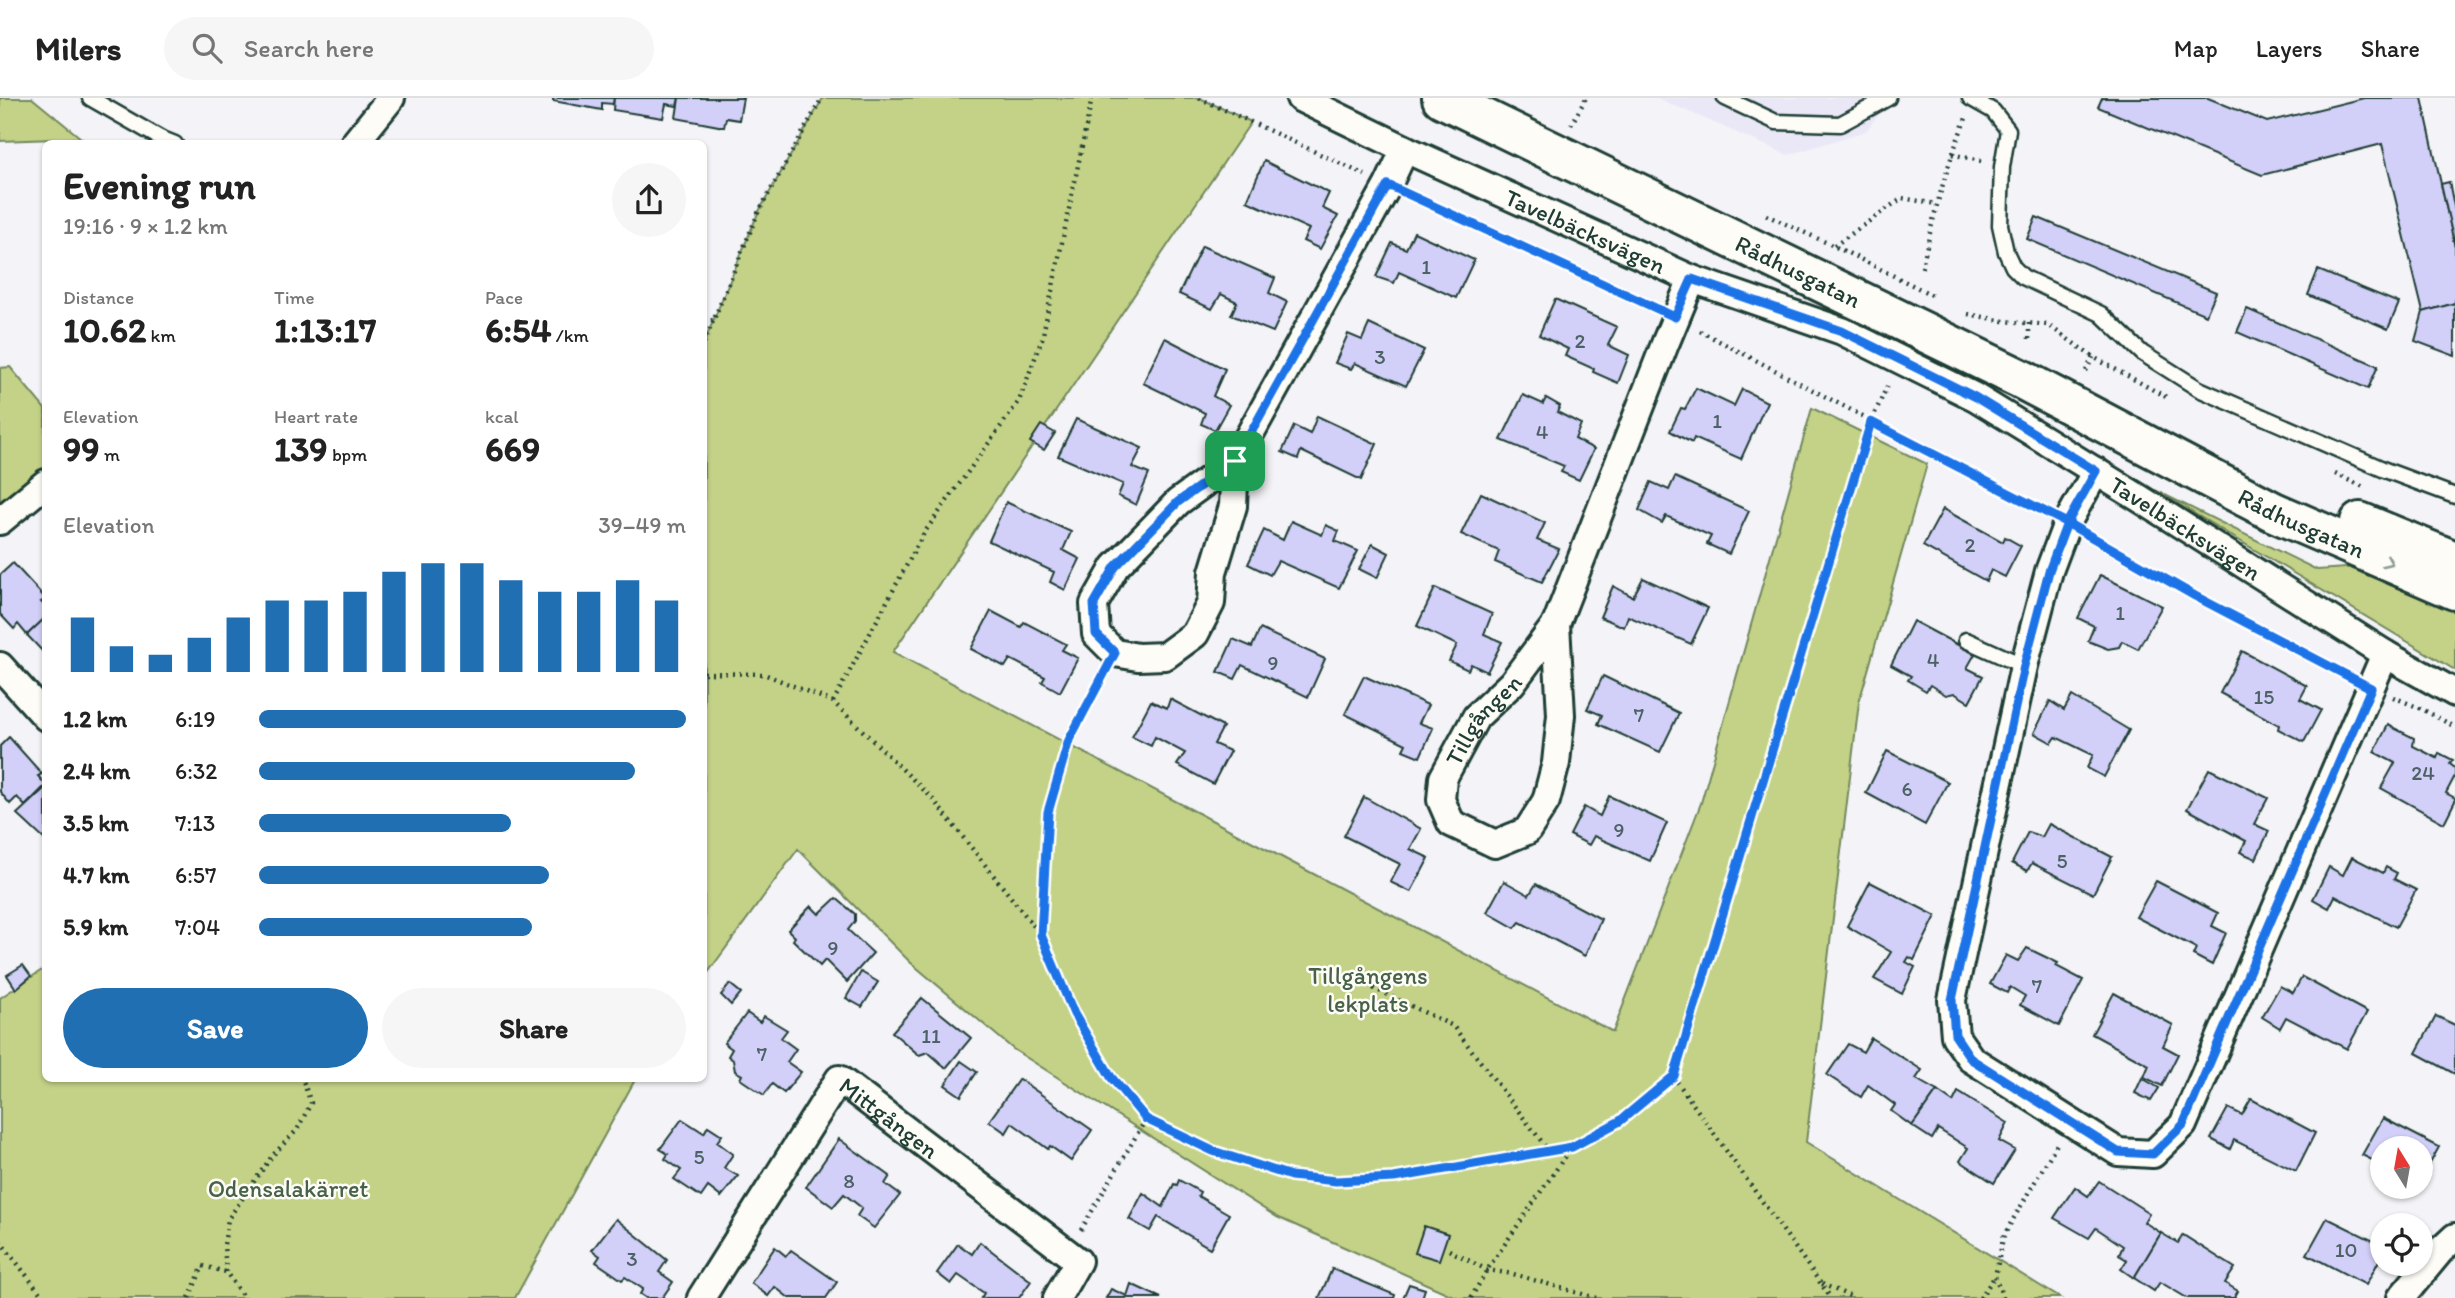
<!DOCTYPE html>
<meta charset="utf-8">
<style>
body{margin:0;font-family:Itim,sans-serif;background:#f6f6f6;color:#222;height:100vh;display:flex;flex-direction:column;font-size:26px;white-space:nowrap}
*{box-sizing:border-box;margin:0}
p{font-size:23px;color:#767676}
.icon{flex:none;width:38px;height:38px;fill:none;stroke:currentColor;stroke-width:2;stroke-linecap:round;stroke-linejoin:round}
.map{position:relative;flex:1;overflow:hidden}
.side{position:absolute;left:42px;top:42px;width:665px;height:942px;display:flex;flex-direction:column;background:#fff;border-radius:10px;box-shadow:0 2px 5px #0004}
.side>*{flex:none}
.needle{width:46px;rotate:349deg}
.tools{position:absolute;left:2370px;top:1038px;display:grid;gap:14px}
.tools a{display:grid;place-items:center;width:63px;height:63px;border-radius:50%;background:#fff;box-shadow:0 2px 5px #0004;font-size:35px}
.pin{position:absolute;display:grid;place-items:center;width:60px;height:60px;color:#fff;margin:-30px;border-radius:14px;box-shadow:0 4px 10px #0006}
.round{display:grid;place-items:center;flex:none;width:74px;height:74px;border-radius:37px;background:#f6f6f6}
.summary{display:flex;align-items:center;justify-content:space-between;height:119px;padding:0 21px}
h1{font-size:38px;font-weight:700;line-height:52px}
.metrics{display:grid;grid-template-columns:repeat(3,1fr);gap:10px;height:119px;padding:7px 21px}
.metrics div{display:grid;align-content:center}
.metrics b{font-size:35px;font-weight:700}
.metrics small{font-size:19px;font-weight:400}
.metrics p{font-size:19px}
.chart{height:196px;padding:14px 21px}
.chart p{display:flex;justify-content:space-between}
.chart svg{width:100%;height:126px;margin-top:7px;stroke:#1f6fb2;stroke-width:6}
.primary-button{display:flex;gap:14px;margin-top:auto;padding:14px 21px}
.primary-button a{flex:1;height:80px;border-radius:42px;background:#1f6fb2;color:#fff;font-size:28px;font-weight:700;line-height:80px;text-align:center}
.primary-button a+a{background:#f6f6f6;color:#222}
ul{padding:0 21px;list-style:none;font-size:23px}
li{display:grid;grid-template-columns:112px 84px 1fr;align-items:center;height:52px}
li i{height:18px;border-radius:9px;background:#1f6fb2}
header{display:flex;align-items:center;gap:42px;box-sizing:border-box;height:98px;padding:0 35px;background:#fff;border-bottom:2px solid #e0e0e0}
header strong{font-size:33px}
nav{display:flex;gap:38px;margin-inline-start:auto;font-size:24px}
.search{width:490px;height:63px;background:#f6f6f6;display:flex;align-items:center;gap:18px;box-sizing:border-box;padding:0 24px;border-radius:38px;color:#767676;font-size:26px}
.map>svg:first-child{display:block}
</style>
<header>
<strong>Milers</strong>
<div class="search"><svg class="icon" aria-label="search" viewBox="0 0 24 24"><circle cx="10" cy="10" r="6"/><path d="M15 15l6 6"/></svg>Search here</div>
<nav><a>Map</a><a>Layers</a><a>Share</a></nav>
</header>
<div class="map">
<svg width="2455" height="1200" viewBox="0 0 2455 1200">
<rect width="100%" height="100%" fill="#f4f3f7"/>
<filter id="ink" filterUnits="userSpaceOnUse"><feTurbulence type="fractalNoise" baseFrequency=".0143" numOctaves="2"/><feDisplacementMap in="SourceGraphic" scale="14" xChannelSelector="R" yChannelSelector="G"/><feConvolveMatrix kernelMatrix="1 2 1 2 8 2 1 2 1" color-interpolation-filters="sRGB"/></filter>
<g filter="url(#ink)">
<!-- built -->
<polygon fill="#eae8f7" points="1657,0 1891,0 1866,33 1788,57"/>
<!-- green -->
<g fill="#c4d287" stroke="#72885e" stroke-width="2">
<polygon points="0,0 32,0 81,40 0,43"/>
<polygon points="823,0 1200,0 1251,24 893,554 1613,934 1701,705 1812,310 1927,366 1859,604 1806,1044 2060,1200 1460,1200 1451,1197 1277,1119 1013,951 910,864 798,751 704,880 704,245 758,115"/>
<polygon points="10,269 45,311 45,385 0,423 0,270"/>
<polygon points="2155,392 2317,472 2360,469 2455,505 2455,572"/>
<polygon points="45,870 46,980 636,980 515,1200 0,1200 0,900"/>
</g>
<!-- building -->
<g fill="#d2cff8" stroke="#1f3d34" stroke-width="2">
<polygon points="553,0 614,0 613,6 602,5 602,12 553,3"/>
<polygon points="614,0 679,0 677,8 666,6 663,20 613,12"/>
<polygon points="679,0 743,0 739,22 726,20 724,29 676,20"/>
<polygon points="2102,0 2208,0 2267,24 2364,0 2422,0 2455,149 2455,205 2423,214 2382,46 2262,77 2098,9"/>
<polygon points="1264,63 1329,95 1322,110 1338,118 1320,151 1303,143 1309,131 1247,103"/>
<polygon points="2449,84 2455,113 2455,149 2441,86"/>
<polygon points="2036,119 2216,194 2206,217 2027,141"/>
<polygon points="1414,134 1474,162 1456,200 1399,174 1394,185 1376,179 1392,145 1406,151"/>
<polygon points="1202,148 1275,180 1269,195 1287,204 1273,234 1231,217 1237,204 1221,196 1212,211 1179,196"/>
<polygon points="2318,172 2399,205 2388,231 2308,197"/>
<polygon points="1555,201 1617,229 1608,247 1629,257 1618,285 1593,274 1594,271 1565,258 1568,251 1539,237"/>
<polygon points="2455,205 2455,258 2415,243 2423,214"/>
<polygon points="2247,211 2378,268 2368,291 2237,234"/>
<polygon points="1369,226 1424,252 1406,288 1355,265 1351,271 1335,265 1348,236 1362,242"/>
<polygon points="1165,240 1225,271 1213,298 1229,307 1215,332 1201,326 1205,315 1143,285"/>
<polygon points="1696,290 1734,308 1742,291 1767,304 1741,361 1694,340 1692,345 1670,333 1681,310 1685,311"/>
<polygon points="1523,297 1543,306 1546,300 1560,308 1557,314 1581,326 1575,341 1594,351 1579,382 1561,374 1564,368 1501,342"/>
<polygon points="1317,318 1377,346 1361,382 1301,353 1298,361 1282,354 1294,328 1310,336"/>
<polygon points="1076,321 1142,350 1132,369 1149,376 1136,407 1118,398 1123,386 1058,358"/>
<polygon points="1041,327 1055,335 1044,352 1030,344"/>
<polygon points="1675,379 1749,413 1729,456 1707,446 1711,438 1666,418 1662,425 1639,412 1651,384 1669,392"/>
<polygon points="1481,395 1545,425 1537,442 1559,451 1542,484 1495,464 1499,453 1461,436"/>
<polygon points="1006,404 1071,434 1063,452 1080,461 1065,492 1050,484 1054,474 989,443"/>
<polygon points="1943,411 2003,444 2005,439 2021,448 2005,479 1991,472 1986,483 1923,448"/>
<polygon points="1291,423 1322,437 1326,427 1339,433 1335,443 1358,453 1339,490 1278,463 1270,477 1248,466 1264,432 1283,442"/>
<polygon points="1372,446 1389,455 1377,480 1359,471"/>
<polygon points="13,465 46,501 41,504 46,509 46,519 27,537 18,526 14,531 0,516 0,477"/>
<polygon points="2100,477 2162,508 2138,551 2122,543 2119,549 2108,551 2088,543 2094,528 2078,520"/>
<polygon points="1643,480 1708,510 1691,546 1628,518 1624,529 1600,519 1613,488 1633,499"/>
<polygon points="1435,490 1492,516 1484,536 1502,544 1487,574 1471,566 1468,572 1449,563 1457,547 1417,528"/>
<polygon points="991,513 1021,529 1024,524 1066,546 1062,552 1078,560 1060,594 1042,584 1045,579 1010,561 1005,569 971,551"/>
<polygon points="46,519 46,557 27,537"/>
<polygon points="1913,523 1975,556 1967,570 1983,578 1969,604 1954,595 1946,597 1930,587 1926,593 1908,582 1911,578 1891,567"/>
<polygon points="1260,531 1325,561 1308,599 1242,567 1235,581 1218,574 1233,541 1252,549"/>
<polygon points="2242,553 2307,588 2300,601 2321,612 2304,644 2278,631 2279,627 2220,595"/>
<polygon points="1364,578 1428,607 1419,625 1433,630 1420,659 1403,652 1406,646 1345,616"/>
<polygon points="1603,578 1679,615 1660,654 1598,626 1602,617 1587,611"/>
<polygon points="2072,598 2129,632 2104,679 2087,670 2093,657 2056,639 2052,645 2034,635 2050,603 2064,612"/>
<polygon points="1170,601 1223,629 1214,646 1230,653 1213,686 1177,667 1185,655 1155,639 1151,648 1132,639 1151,603 1167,610"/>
<polygon points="2388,627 2414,640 2413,648 2437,660 2439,655 2453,662 2450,666 2455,670 2455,678 2446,695 2455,700 2455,703 2444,725 2381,690 2395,665 2374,654"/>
<polygon points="9,639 42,676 38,678 46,687 25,708 17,699 10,706 0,694 0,648"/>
<polygon points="1887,653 1948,684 1925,727 1866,695"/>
<polygon points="2209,671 2268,700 2254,726 2269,733 2256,761 2240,754 2246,743 2187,711"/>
<polygon points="46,689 46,743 17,716"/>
<polygon points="1609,698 1667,725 1650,763 1594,738 1589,747 1570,737 1584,709 1600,718"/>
<polygon points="1364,699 1421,731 1410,751 1429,760 1411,794 1390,784 1400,766 1344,738"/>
<polygon points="2049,726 2112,759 2093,796 2032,765 2027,773 2012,765 2028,734 2042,739"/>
<polygon points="2352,759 2383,775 2386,769 2397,775 2394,781 2416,792 2396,829 2335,798 2329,810 2313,801 2329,769 2343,777"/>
<polygon points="1504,783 1529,797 1536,786 1601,821 1585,858 1520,824 1515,830 1487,814"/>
<polygon points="2156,783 2218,815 2212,828 2226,835 2212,867 2193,857 2196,850 2136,819"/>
<polygon points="1870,784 1936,818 1914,862 1909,859 1906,864 1915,869 1902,896 1874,881 1891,854 1847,828"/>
<polygon points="836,800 855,816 855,823 848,832 873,855 847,884 825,862 820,868 793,842 795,839 788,832 811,808 819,816"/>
<polygon points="2027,850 2058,865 2056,868 2083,882 2059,928 2020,907 2025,898 2010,889 2007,895 1990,886 2006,857 2018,863"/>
<polygon points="23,867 31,878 16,891 7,877"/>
<polygon points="861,874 878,884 862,909 846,900"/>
<polygon points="2302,879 2367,914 2347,951 2286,919 2280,930 2262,919 2280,888 2293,895"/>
<polygon points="730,886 741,895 731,907 721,897"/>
<polygon points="2114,895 2173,927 2163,948 2178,956 2162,988 2144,979 2149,967 2092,936"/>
<polygon points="922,900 971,940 946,970 928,954 919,957 892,934"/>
<polygon points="747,915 760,924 764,918 787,932 781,940 796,951 787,964 801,974 784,995 772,986 764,997 740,981 742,977 735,973 733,962 728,958 732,951 724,945"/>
<polygon points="2436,918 2455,927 2455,976 2416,955"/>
<polygon points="1871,940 1922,972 1916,981 1937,993 1912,1028 1891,1013 1895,1007 1868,987 1861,999 1827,977 1848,946 1863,954"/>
<polygon points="961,963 977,974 961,998 945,987"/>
<polygon points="2142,980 2159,990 2151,1003 2135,995"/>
<polygon points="1019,981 1092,1032 1071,1063 1050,1048 1048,1051 1012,1025 1006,1035 989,1023"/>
<polygon points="1937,993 1953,1004 1958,994 2008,1025 1999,1043 2015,1052 1994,1085 1960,1063 1968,1050 1938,1031 1932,1041 1912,1028"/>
<polygon points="2251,1001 2315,1035 2296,1073 2234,1042 2230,1051 2211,1041 2228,1010 2242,1017"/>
<polygon points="2383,1020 2439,1049 2420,1084 2420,1050 2382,1050 2382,1067 2362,1057"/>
<polygon points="682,1021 704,1035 708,1028 722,1037 717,1044 733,1056 724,1070 738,1078 721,1099 708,1089 701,1099 674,1081 681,1072 665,1061 668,1056 660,1051"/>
<polygon points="839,1041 890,1078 885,1086 900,1097 874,1130 857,1118 862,1110 844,1096 833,1109 806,1089"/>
<polygon points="1179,1082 1200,1094 1198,1098 1229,1116 1210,1150 1158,1119 1150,1133 1129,1121 1143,1095 1163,1109 1174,1086 1177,1087"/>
<polygon points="2099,1083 2149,1115 2144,1124 2161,1135 2134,1180 2121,1171 2127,1162 2119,1157 2123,1148 2096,1130 2089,1140 2054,1120 2075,1089 2088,1098"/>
<polygon points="2327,1120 2382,1147 2382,1157 2366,1187 2307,1156"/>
<polygon points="616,1121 667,1162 659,1174 673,1184 662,1200 646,1200 640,1196 643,1191 625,1179 622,1182 596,1164 600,1158 592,1152"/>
<polygon points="1424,1128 1448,1136 1439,1162 1415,1155"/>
<polygon points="2161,1135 2178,1145 2183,1137 2235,1170 2225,1185 2238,1193 2234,1200 2187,1200 2160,1184 2154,1193 2134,1180"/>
<polygon points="980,1144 1031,1183 1019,1200 981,1200 984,1195 958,1177 951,1186 937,1175 958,1146 972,1156"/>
<polygon points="775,1149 786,1158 791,1152 837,1184 826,1200 789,1200 775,1189 768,1198 751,1185"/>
<polygon points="1332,1171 1395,1197 1394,1200 1319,1200"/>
<polygon points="1131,1186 1161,1200 1106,1200 1111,1191 1127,1198"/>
<polygon points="1409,1186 1425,1191 1422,1200 1403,1200"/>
</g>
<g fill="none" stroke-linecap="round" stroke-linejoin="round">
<!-- service casing -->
<g stroke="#1f3d34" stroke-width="19">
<g id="service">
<polyline points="90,0 160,40 175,46"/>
<polyline points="1725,0 1776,24 1840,26 1888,0"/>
<polyline points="1970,0 1993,13 2008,32 2002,69 2000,127 2006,154 2013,169 2023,179 2101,216 2142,255 2199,291 2385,372 2455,398"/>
<polyline points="1966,542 2024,568"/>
</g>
</g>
<!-- minor casing -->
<g stroke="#1f3d34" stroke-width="32">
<g id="minor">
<path id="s1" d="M1300,0L1405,51L1692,181L1842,233L1975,299L2139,400L2385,556L2455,595"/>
<polyline points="354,46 391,0"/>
<polyline points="1235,363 1233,408 1213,474 1211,505 1195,536 1165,558 1138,559 1115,555 1096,536 1094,506 1115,469 1178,404 1235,363 1388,87 1405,51"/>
<polyline points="2096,373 2067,425 2049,473 2024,568 1952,902 1955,938 1971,961 2118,1054 2153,1056 2183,1027 2385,556"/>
<polyline points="0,423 46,385"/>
<path id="s2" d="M1556,526L1561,617L1556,665L1546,703L1527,733L1495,746L1451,725L1441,702L1443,680L1476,619L1512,585L1556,526L1665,246L1692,181"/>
<polyline points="0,568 46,619"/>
<path id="s3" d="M701,1200L839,981L1078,1163L1057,1200"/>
<polyline points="2401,1200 2440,1153 2455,1139"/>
</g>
</g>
<!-- secondary casing -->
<g stroke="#1f3d34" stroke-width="44">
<g id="secondary">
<path id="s4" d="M1442,0L2021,281L2274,414L2455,492"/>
<polyline points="2360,424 2455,463"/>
</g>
</g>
<!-- path -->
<g stroke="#1f3d34" stroke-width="4.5" stroke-dasharray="2 5" stroke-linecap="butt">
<polyline points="1199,0 1365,77"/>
<polyline points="2279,0 2280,0"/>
<polyline points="1571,27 1586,0"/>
<polyline points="1952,56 1984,64"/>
<polyline points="1412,98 1652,208"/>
<polyline points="1766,117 1834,148 1932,197"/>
<polyline points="1834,148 1902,100 1936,106"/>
<path d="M1922,170C1933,119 1946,69 1966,20"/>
<polyline points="1968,216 2004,223 2048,227 2093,259 2168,300"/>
<polyline points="704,224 713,222"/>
<polyline points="2029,225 2029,246"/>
<polyline points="1700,233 2046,414"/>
<polyline points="704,245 758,115 822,0"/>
<polyline points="2086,273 2093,259"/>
<polyline points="2335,376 2366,390"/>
<polyline points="2090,438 2195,498 2347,577"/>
<polyline points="704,575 764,576 833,604 931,699 1041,837 1075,916 1111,979 1146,1021 1213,1053 1291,1078 1336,1083 1394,1081 1571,1049 1620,1023 1673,978 1831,1200"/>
<polyline points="2393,599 2422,611 2455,629"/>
<polyline points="833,604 924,435 1019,303 1042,241 1092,0"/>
<polyline points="1041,836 1048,714 1069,642 1103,577"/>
<polyline points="1373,890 1453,928 1549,1053"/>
<polyline points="1673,978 1871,324 1889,284"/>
<polyline points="1081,1132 1146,1021"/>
<polyline points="0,1143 44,1200"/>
<polyline points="1449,1152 1487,1172 1513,1176 1596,1200"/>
<polyline points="226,1174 224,1147 228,1121 272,1058 297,1032 311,1005 302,980"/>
<polyline points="1822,1186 1854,1200"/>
<polyline points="189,1200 203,1168 226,1174 244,1200"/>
<polyline points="1471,1200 1487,1172 1571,1050"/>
<polyline points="1980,1200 1995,1178"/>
<polyline points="2003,1200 1995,1178 2004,1137 2057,1046"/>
</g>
<!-- service -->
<use href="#service" stroke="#fdfcf7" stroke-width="14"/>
<!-- minor -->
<use href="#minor" stroke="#fdfcf7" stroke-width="26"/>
<!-- secondary -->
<use href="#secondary" stroke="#fdfcf7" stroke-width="38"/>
</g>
<!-- one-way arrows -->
<defs><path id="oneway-chevron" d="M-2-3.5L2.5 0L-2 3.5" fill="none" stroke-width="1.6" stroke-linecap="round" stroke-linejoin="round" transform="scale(1.75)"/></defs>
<use stroke="#8e9c96" href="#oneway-chevron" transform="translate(2388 464) rotate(24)"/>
</g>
<g fill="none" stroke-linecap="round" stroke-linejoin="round" filter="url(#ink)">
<!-- route casing -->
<g stroke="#fff" stroke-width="14">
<polyline id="route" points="1235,363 1178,404 1115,469 1094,506 1096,536 1115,555 1069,642 1048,714 1041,837 1074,916 1111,979 1146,1021 1213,1053 1291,1078 1336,1083 1394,1080 1572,1049 1620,1023 1674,978 1871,324 2067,425 2195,498 2371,590 2183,1027 2153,1056 2118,1054 1971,961 1955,937 1952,902 2024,568 2049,473 2067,425 2096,373 1975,299 1842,233 1692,181 1675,219 1388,87 1235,363"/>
</g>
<!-- route -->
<use href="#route" stroke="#1a73e8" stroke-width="9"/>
</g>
<g text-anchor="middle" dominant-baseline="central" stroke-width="5" stroke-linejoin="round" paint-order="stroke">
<!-- number labels -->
<g font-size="21" fill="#4c6265">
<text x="1426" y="168">1</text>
<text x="1580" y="242">2</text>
<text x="1380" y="258">3</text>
<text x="1717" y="322">1</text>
<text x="1542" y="333">4</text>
<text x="1970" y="446">2</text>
<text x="2120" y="514">1</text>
<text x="1933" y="561">4</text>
<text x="1273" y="564">9</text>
<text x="2264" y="598">15</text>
<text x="1639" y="616">7</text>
<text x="2423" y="674">24</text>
<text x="1907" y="690">6</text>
<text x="1619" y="731">9</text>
<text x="2062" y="762">5</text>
<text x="833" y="849">9</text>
<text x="2037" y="887">7</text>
<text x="931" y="937">11</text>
<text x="762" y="955">7</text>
<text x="699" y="1058">5</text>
<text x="849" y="1082">8</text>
<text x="2346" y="1151">10</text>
<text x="632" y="1160">3</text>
</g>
<!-- street labels -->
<g font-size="24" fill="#1f3d34" stroke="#fdfcf7">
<text stroke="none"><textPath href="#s1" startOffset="315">Tavelbäcksvägen</textPath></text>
<text stroke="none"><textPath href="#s4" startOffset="396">Rådhusgatan</textPath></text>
<text stroke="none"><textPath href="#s4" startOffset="959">Rådhusgatan</textPath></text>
<text stroke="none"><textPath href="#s1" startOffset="987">Tavelbäcksvägen</textPath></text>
<text stroke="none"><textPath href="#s2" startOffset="416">Tillgången</textPath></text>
<text stroke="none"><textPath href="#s3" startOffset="322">Mittgången</textPath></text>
</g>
<!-- park labels -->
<g font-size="24" fill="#486249" stroke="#fdfcf7">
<text x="1368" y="877">Tillgångens<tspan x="1368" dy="28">lekplats</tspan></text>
<text x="288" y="1090">Odensalakärret</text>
</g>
</g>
</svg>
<div class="tools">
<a><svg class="needle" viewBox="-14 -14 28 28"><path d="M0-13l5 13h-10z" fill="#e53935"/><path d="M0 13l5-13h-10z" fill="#767676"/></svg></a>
<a><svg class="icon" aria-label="locate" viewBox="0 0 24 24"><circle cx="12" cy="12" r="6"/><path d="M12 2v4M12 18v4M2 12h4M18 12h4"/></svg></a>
</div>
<div class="pin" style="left:1235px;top:363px;background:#1e9e55"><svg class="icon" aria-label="arrive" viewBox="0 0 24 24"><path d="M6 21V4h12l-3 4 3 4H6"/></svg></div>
<section class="side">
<div class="summary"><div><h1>Evening run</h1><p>19:16 · 9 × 1.2 km</p></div><a class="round"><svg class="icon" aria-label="share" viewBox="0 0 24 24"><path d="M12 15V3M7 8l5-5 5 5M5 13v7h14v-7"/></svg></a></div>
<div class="metrics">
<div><p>Distance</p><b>10.62<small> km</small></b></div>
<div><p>Time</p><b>1:13:17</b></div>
<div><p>Pace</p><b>6:54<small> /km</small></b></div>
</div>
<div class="metrics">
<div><p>Elevation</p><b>99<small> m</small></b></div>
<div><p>Heart rate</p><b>139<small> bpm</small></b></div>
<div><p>kcal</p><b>669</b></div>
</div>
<div class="chart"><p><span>Elevation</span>39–49 m</p>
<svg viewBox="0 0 160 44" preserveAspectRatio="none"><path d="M5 44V25M15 44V35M25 44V38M35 44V32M45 44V25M55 44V19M65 44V19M75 44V16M85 44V9M95 44V6M105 44V6M115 44V12M125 44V16M135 44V16M145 44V12M155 44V19"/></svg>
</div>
<ul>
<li><b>1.2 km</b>6:19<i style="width:100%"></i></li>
<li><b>2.4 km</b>6:32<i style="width:88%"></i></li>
<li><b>3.5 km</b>7:13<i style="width:59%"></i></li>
<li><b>4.7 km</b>6:57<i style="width:68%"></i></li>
<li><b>5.9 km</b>7:04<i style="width:64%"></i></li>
</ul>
<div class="primary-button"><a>Save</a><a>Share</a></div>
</section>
</div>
